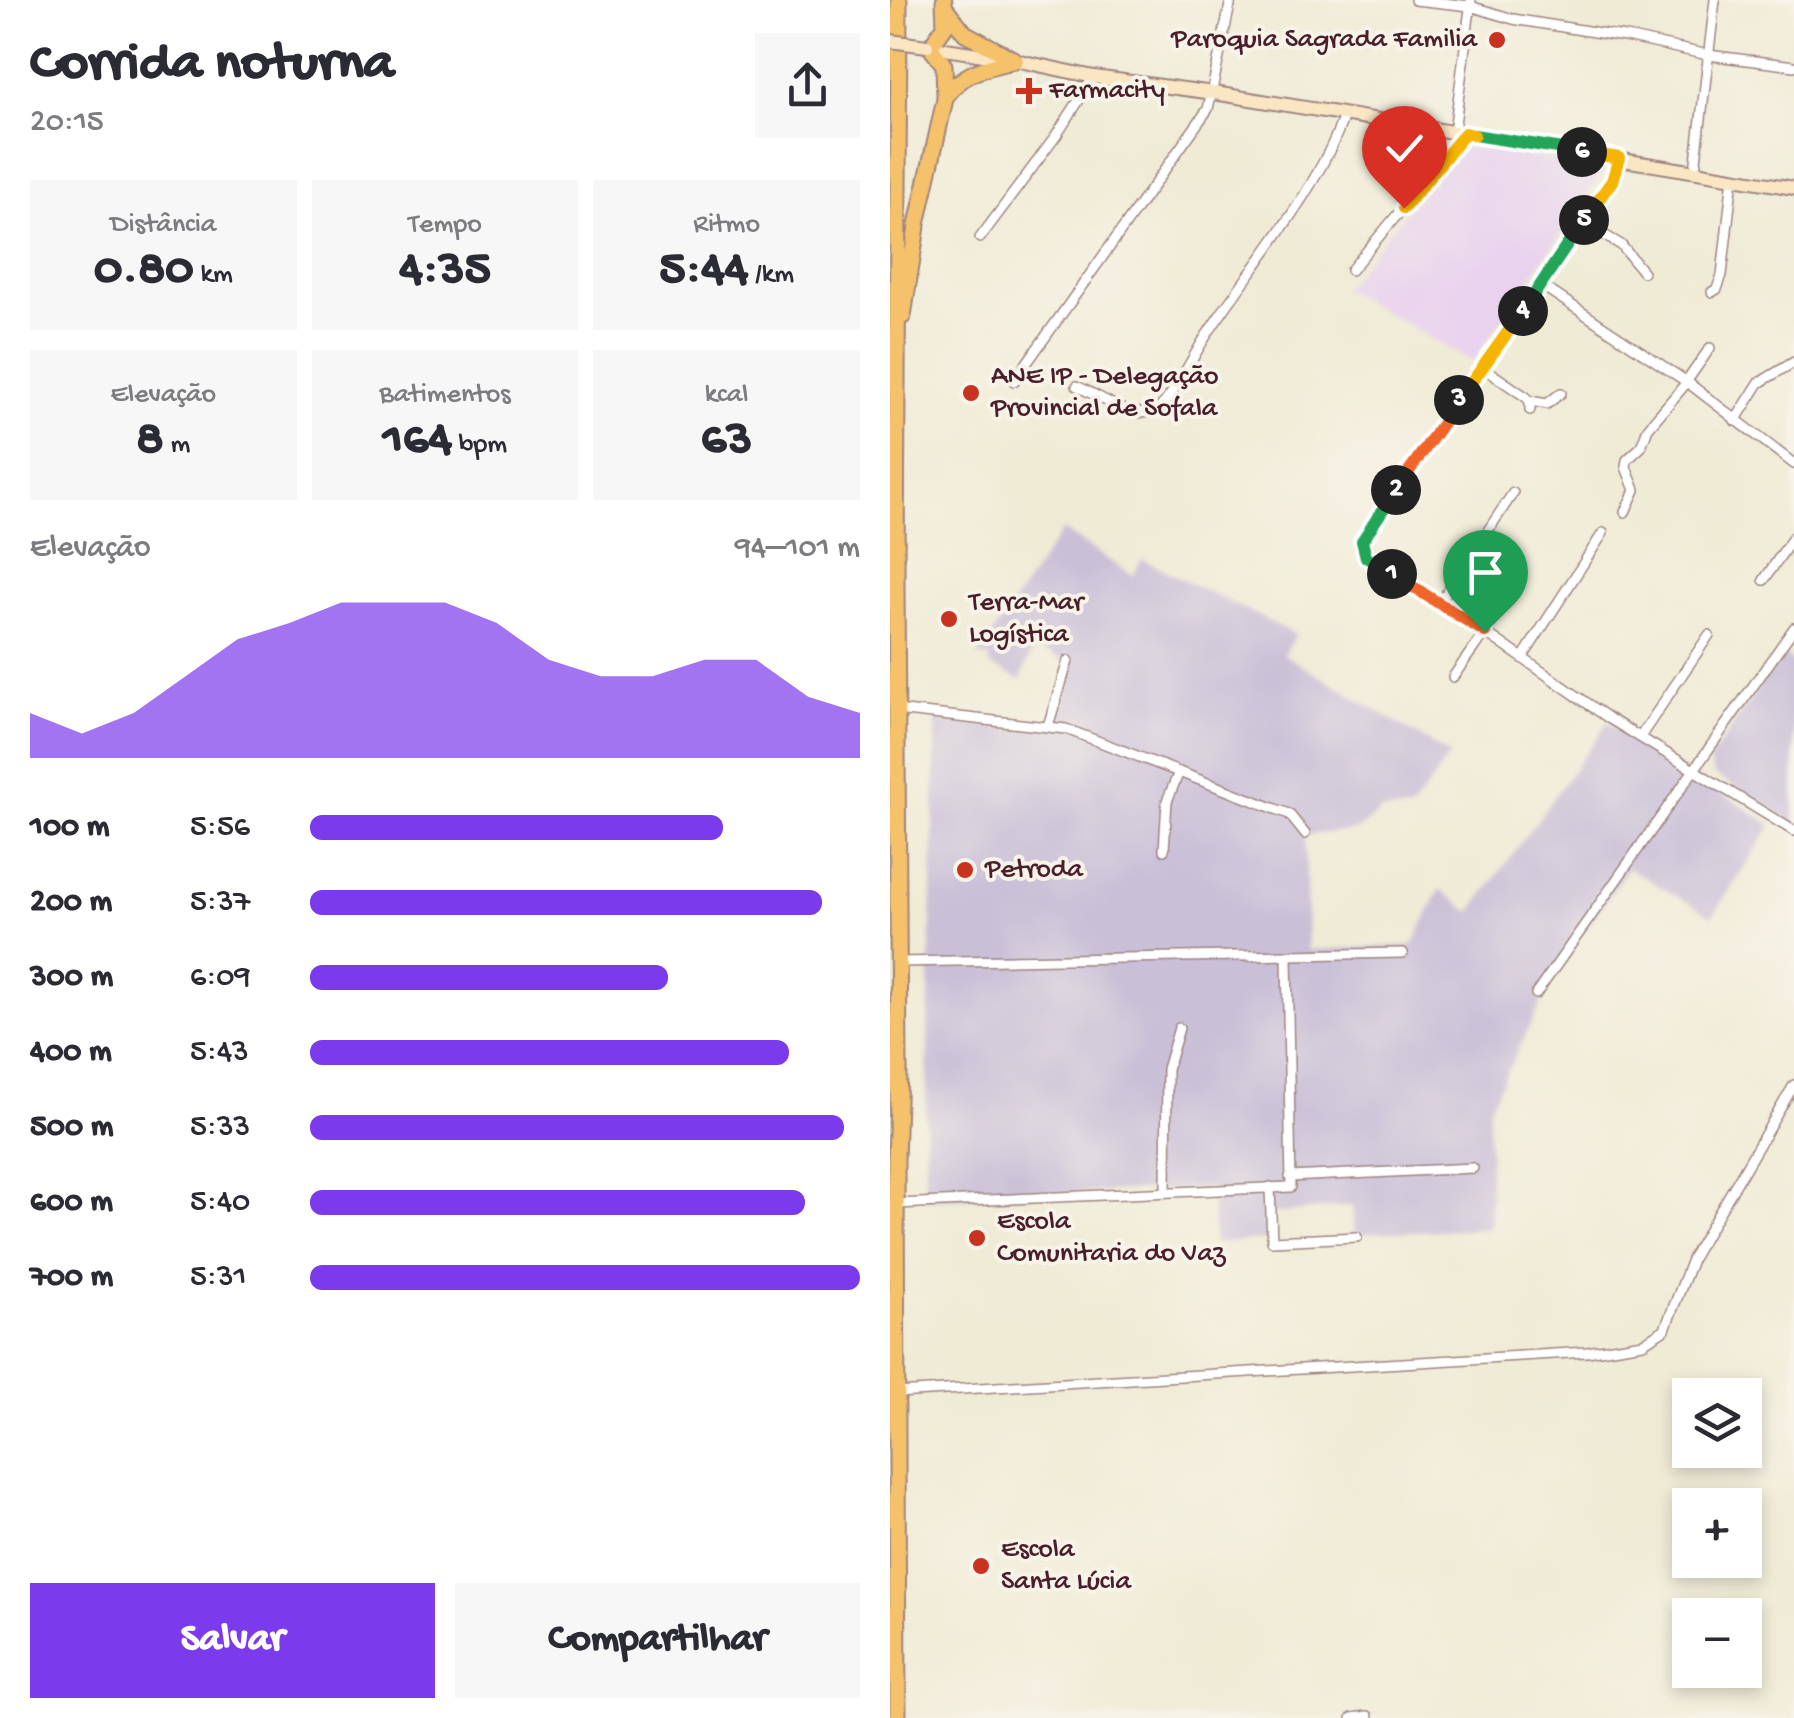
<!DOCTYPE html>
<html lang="pt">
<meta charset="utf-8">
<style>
body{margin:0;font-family:"Gochi Hand",sans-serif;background:#f7f7f7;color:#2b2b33;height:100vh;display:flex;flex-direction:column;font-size:38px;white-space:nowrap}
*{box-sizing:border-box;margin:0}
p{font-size:32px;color:#7c7c81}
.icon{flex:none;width:55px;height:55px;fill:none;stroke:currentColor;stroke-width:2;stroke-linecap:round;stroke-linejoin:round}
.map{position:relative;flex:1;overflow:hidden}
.drawer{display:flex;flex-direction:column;background:#fff;width:890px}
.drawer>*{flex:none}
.buttons{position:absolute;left:782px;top:1378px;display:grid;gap:20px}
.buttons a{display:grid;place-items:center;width:90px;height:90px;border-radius:0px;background:#fff;box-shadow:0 5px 15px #0003;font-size:50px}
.pin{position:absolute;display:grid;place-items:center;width:85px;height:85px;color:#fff;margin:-102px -42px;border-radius:50% 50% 50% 0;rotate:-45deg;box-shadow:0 0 10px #0007}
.pin .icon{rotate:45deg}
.km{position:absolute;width:50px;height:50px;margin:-25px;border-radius:50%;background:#222;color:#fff;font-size:28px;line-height:50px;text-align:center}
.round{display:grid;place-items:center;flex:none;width:105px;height:105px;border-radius:0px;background:#f7f7f7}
.summary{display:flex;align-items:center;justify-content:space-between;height:170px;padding:0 30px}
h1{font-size:55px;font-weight:800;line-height:75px}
.figures{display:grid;grid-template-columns:repeat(3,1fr);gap:15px;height:170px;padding:10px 30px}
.figures div{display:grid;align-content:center;border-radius:0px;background:#f7f7f7;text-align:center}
.figures b{font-size:50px;font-weight:800}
.figures small{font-size:28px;font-weight:400}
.figures p{font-size:28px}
.chart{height:280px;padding:20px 30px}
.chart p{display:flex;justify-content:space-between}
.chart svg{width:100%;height:180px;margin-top:10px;fill:#7c3aed;opacity:.7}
.button{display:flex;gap:20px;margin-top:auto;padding:20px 30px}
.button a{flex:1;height:115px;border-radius:0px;background:#7c3aed;color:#fff;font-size:40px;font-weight:800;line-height:115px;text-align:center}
.button a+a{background:#f7f7f7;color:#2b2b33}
ul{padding:0 30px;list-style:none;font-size:32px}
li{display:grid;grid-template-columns:160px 120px 1fr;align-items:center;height:75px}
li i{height:25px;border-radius:12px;background:#7c3aed}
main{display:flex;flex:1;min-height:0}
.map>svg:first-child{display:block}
</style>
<main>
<section class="drawer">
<div class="summary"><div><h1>Corrida noturna</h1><p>20:15</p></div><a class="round"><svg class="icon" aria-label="share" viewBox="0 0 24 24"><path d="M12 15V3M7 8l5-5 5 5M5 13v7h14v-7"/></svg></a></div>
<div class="figures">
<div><p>Distância</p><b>0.80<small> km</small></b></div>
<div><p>Tempo</p><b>4:35</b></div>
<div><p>Ritmo</p><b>5:44<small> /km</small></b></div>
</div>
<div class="figures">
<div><p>Elevação</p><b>8<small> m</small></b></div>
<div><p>Batimentos</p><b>164<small> bpm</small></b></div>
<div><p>kcal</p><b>63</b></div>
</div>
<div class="chart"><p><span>Elevação</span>94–101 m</p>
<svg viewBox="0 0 160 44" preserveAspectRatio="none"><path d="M0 44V33L10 38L20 33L30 24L40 15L50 11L60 6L70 6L80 6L90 11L100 20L110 24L120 24L130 20L140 20L150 29L160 33V44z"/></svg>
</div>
<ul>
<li><b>100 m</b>5:56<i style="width:75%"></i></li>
<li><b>200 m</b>5:37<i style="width:93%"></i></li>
<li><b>300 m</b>6:09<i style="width:65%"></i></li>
<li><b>400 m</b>5:43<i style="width:87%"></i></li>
<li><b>500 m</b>5:33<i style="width:97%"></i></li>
<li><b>600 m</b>5:40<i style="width:90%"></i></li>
<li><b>700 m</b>5:31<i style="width:100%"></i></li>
</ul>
<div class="button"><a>Salvar</a><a>Compartilhar</a></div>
</section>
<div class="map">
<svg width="904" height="1718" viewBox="0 0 904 1718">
<rect width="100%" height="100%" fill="#f7f3e8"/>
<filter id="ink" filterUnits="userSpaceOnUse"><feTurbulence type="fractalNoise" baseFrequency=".01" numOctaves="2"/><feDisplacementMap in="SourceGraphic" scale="20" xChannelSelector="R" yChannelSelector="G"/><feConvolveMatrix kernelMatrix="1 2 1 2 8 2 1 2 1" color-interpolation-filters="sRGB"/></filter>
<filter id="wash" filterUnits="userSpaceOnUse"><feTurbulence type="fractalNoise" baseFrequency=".0048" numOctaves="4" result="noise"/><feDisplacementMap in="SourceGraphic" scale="40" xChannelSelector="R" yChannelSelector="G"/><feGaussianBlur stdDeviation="2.25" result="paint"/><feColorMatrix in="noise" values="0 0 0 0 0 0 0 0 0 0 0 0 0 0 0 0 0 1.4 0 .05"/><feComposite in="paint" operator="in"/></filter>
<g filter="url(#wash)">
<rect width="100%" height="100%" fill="#f0ebd5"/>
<!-- built -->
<polygon fill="#e8d2ee" points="569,146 709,165 714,171 583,362 453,289"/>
<!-- industrial -->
<g fill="#c9bfd7">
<polygon points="172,530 243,576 252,559 406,635 393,654 560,755 521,810 492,811 467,830 415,835 418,950 523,945 550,889 581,912 718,722 882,825 822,916 738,868 666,974 599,1108 600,1228 464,1234 462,1206 382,1214 380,1240 324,1243 321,1188 34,1199 46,720 158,729 181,664 143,647 131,680 100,666 100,658 88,656"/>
<polygon points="892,653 904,662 904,824 823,774 819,761"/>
</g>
</g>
<g filter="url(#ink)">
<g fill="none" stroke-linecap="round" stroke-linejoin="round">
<!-- street casing -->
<g stroke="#9d8580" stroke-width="12">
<g id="street">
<polyline points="525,0 580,6 623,19 741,38 818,55 904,66"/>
<polyline points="564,132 581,1"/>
<polyline points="729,158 722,181 475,532 472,549 483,563 595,632 720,719 904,831"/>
<polyline points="805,170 825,0"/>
<polyline points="692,222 731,245 753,272"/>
<polyline points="90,238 166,136 204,77"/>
<polyline points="461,270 575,134"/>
<polyline points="651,285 797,382 904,464"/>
<polyline points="822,292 827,289 832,275 843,177"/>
<polyline points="592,367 636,397 640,401 640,410"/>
<polyline points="124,381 318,109 341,0"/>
<path d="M187,386L240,413L266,412C288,390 301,359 318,333C361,268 430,188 454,115"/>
<polyline points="640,401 657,404 671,393"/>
<polyline points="845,421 869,383 904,362"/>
<polyline points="735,512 745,490 736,467 737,460 751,447 758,428 792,388 820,348"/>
<polyline points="874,580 904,536"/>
<polyline points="549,604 623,493"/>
<polyline points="633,657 713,533"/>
<polyline points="563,677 595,632"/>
<polyline points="6,710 176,729 399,814 415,834"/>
<polyline points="158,726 178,661"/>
<polyline points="750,737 819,635"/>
<polyline points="274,850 277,801 289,772"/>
<polyline points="7,962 513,953"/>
<polyline points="646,994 904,628"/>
<polyline points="400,1177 583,1168"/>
<polyline points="380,1187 382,1241 467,1237"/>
<polyline points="276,1192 277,1069 289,1028"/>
<polyline points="6,1204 401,1187 397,955"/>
<polyline points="6,1393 697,1352 753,1343 775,1329 803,1257 904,1085"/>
<polyline points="462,1718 478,1716"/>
</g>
</g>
<!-- secondary casing -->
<g stroke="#9d8580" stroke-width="16">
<polyline id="secondary" points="37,46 125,60 204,77 324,93 904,188"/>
</g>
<!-- highway casing -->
<g stroke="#9d8580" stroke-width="19">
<g id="highway">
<polyline points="57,10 75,33 125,60"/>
<path d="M57,95C75,70 97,68 125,60"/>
<polyline points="13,316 28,220 55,99 54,65 40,47 55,26 54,0"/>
<polyline points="8,1718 6,1160 9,1072 6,578 9,0"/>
</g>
</g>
<!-- street -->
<use href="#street" stroke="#fff" stroke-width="9"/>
<!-- secondary -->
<use href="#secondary" stroke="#fbe6c4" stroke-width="12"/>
<!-- highway -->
<use href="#highway" stroke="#f5c16b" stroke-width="15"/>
<!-- secondary-bridge casing -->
<g stroke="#9d8580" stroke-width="16" stroke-linecap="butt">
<polyline id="secondary-bridge" points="0,41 37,46"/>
</g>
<!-- secondary-bridge -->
<use href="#secondary-bridge" stroke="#fbe6c4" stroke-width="12"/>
</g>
</g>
<g fill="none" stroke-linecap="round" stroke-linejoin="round" filter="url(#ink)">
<!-- split-1 casing -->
<g stroke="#fff" stroke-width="20">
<polyline id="split-1" points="502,574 595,632"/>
</g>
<!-- split-2 casing -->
<g stroke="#fff" stroke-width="20">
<polyline id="split-2" points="502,574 476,557 472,541 506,490"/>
</g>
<!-- split-3 casing -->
<g stroke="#fff" stroke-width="20">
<polyline id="split-3" points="506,490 569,400"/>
</g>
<!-- split-4 casing -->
<g stroke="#fff" stroke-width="20">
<polyline id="split-4" points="569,400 633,311"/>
</g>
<!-- split-5 casing -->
<g stroke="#fff" stroke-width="20">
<polyline id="split-5" points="633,311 694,220"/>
</g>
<!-- split-6 casing -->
<g stroke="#fff" stroke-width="20">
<polyline id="split-6" points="692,152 729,158 722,181 694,220"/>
</g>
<!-- split-7 casing -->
<g stroke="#fff" stroke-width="20">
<polyline id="split-7" points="584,135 692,152"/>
</g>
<!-- split-8 casing -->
<g stroke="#fff" stroke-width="20">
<polyline id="split-8" points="514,208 575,133 584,135"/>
</g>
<!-- split-1 -->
<use href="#split-1" stroke="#f0652b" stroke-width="12"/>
<!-- split-2 -->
<use href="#split-2" stroke="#22a559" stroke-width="12"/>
<!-- split-3 -->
<use href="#split-3" stroke="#f0652b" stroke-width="12"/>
<!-- split-4 -->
<use href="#split-4" stroke="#f5b400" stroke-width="12"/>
<!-- split-5 -->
<use href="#split-5" stroke="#22a559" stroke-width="12"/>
<!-- split-6 -->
<use href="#split-6" stroke="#f5b400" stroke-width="12"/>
<!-- split-7 -->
<use href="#split-7" stroke="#22a559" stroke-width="12"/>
<!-- split-8 -->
<use href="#split-8" stroke="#f5b400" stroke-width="12"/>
</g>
<!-- markers -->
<g fill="#c8321e" stroke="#f7f3e8" stroke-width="4">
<circle cx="607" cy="40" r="10"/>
<path d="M134 76h10v10h10v10h-10v10h-10v-10h-10v-10h10z"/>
<circle cx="81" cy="393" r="10"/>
<circle cx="59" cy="619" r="10"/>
<circle cx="75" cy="870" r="10"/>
<circle cx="87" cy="1238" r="10"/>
<circle cx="91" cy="1566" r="10"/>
</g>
<g text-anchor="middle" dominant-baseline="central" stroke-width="8" stroke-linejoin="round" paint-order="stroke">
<!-- poi labels -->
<g font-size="28" fill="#4a1f2b" stroke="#f7f3e8" text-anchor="start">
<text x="587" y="40" text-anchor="end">Paroquia Sagrada Familia</text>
<text x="159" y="91">Farmacity</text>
<text x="101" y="377">ANE IP - Delegação<tspan x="101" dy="32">Provincial de Sofala</tspan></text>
<text x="79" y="603">Terra-Mar<tspan x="79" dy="32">Logística</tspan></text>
<text x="95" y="870">Petroda</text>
<text x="107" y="1222">Escola<tspan x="107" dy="32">Comunitaria do Vaz</tspan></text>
<text x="111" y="1550">Escola<tspan x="111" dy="32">Santa Lúcia</tspan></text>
</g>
</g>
</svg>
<div class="buttons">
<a><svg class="icon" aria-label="layers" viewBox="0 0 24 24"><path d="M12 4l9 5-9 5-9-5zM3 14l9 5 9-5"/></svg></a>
<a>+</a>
<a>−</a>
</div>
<div class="pin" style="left:595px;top:632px;background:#1e9e55"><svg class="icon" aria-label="arrive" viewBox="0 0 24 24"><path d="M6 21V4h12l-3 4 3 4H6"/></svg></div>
<div class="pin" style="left:514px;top:208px;background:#d93025"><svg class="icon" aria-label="check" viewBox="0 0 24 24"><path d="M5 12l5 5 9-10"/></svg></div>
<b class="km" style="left:502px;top:574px">1</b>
<b class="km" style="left:506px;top:490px">2</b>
<b class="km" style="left:569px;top:400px">3</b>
<b class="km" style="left:633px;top:311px">4</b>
<b class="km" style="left:694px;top:220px">5</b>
<b class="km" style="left:692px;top:152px">6</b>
</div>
</main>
